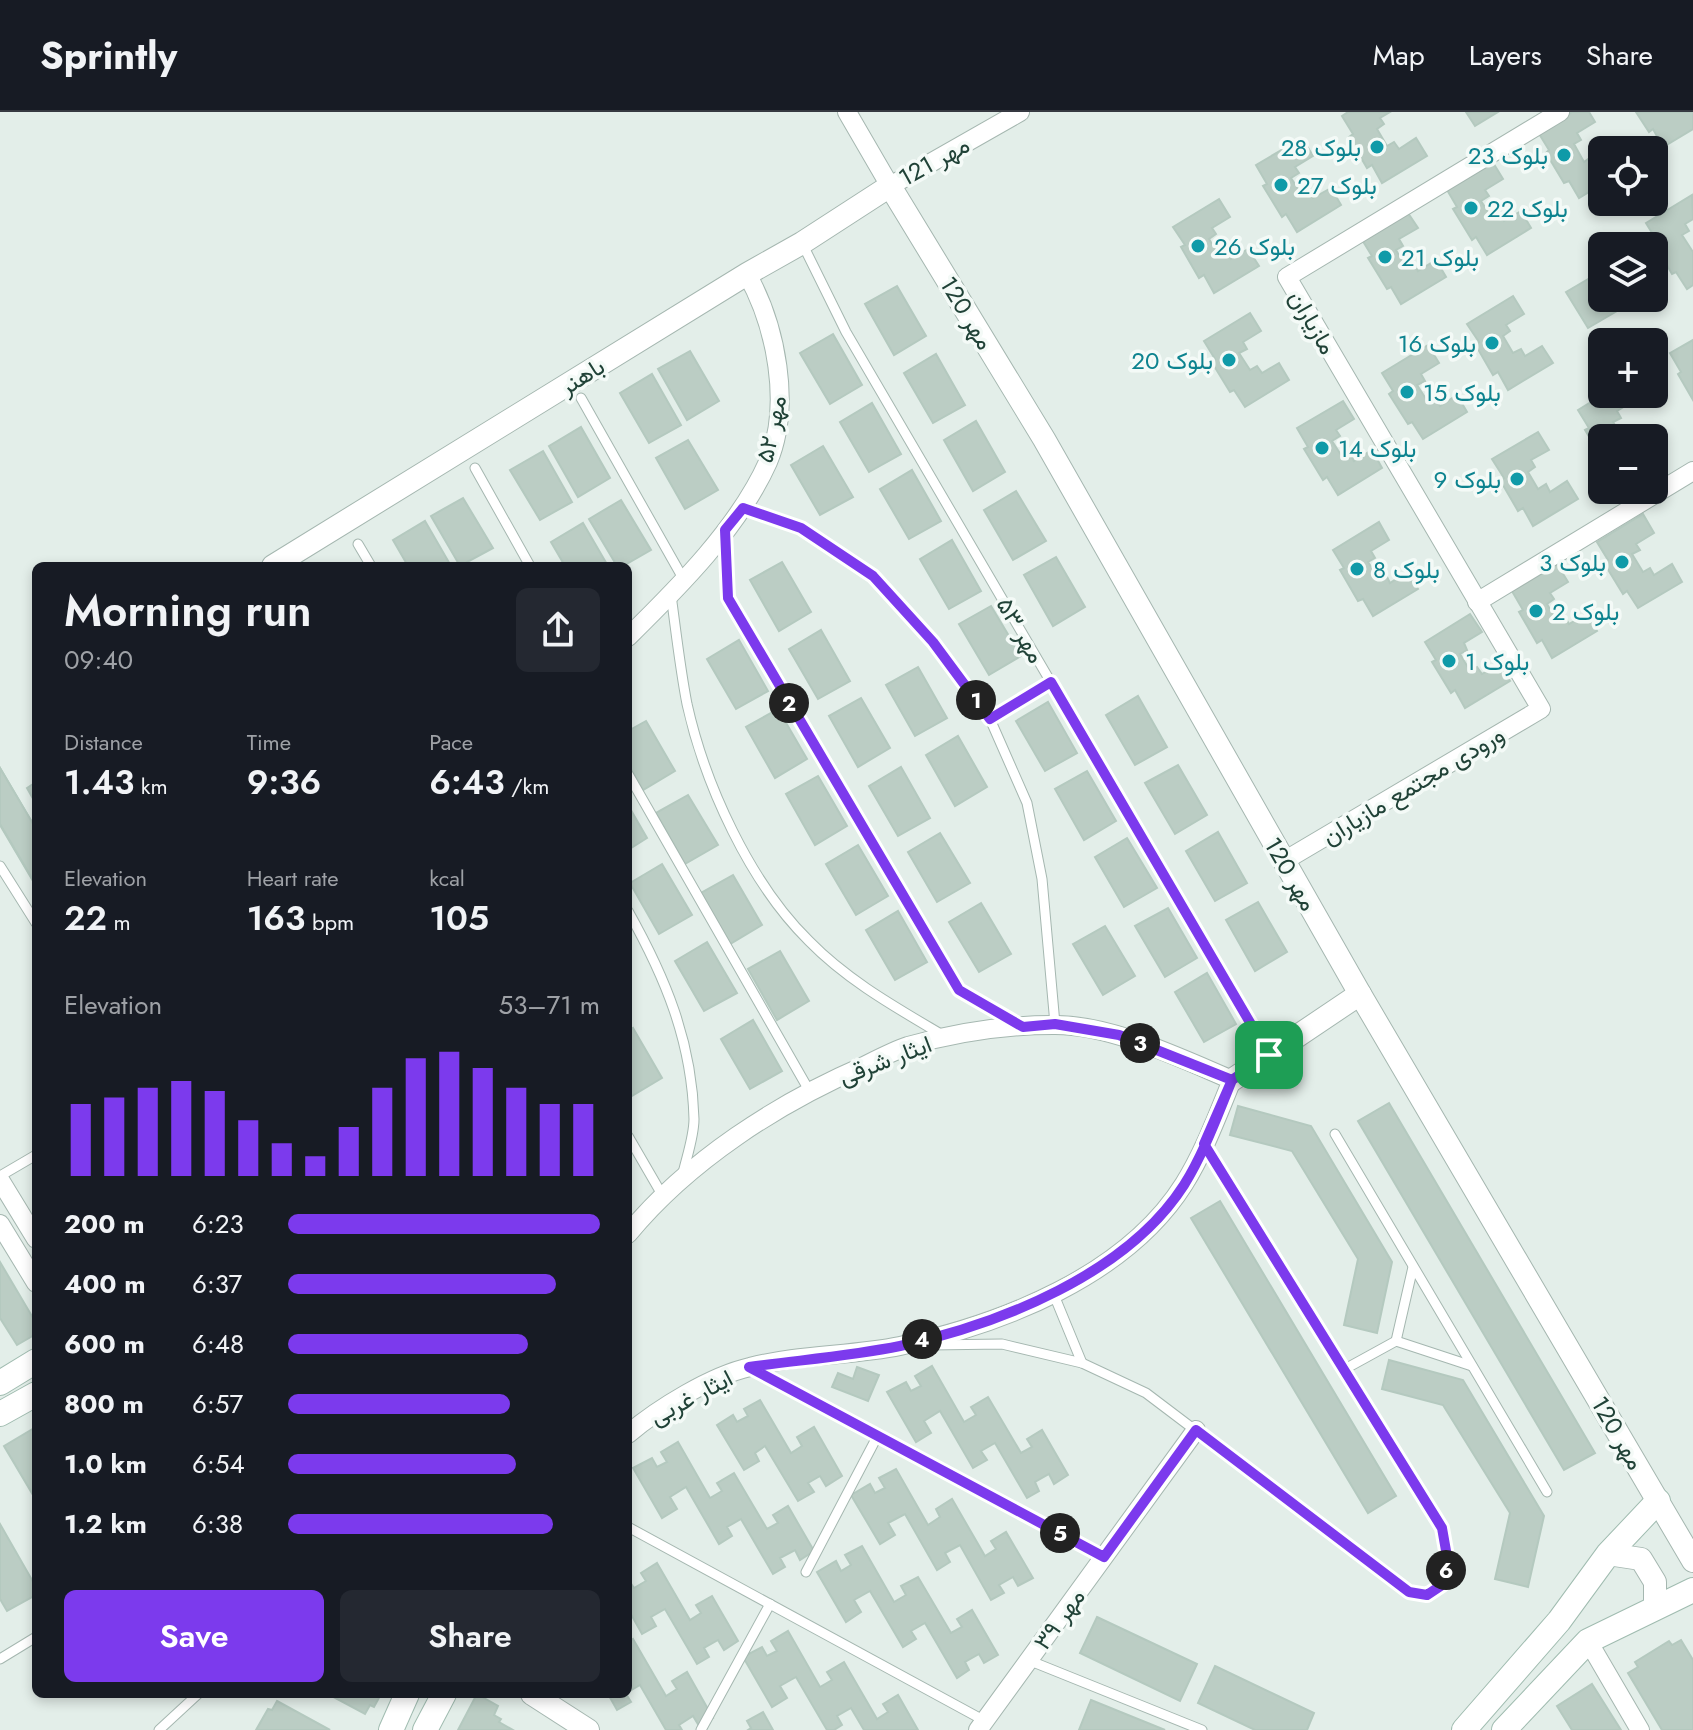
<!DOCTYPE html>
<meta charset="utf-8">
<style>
body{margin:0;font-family:Jost,Vazirmatn,sans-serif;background:#242831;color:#f1f3f6;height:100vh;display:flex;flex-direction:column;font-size:30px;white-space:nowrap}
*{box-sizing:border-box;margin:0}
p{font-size:26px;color:#9ea1a6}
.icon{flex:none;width:44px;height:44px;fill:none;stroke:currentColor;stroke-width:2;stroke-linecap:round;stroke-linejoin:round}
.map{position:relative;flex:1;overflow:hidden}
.details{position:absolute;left:32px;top:450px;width:600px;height:1136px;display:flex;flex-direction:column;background:#171b24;border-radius:12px;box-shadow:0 4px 12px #0003}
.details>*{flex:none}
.tools{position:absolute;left:1588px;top:24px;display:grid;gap:16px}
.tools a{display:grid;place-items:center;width:80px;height:80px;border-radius:12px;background:#171b24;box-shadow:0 4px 12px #0003;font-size:40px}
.pin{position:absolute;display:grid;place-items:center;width:68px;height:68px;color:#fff;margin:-34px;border-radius:16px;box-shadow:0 4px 12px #0006}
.km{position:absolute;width:40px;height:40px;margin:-20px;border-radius:50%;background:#222;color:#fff;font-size:22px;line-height:40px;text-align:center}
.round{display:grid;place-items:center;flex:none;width:84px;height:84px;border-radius:12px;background:#242831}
.headline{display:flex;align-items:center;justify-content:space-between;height:136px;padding:0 32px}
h1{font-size:44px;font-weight:600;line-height:60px}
.metrics{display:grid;grid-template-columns:repeat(3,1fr);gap:12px;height:136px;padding:8px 32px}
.metrics div{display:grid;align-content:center}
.metrics b{font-size:34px;font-weight:600}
.metrics small{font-size:22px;font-weight:400}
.metrics p{font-size:22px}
.chart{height:224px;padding:16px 32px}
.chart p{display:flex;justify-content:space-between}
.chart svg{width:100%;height:144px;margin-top:8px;stroke:#7c3aed;stroke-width:6}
.action{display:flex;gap:16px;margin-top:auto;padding:16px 32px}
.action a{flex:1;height:92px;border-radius:12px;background:#7c3aed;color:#fff;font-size:32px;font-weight:600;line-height:92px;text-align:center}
.action a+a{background:#242831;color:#f1f3f6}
ul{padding:0 32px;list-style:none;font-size:26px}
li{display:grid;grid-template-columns:128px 96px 1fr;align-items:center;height:60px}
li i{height:20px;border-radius:10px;background:#7c3aed}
header{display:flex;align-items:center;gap:48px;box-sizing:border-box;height:112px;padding:0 40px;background:#171b24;border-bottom:2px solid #363941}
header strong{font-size:38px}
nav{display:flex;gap:44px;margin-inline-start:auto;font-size:28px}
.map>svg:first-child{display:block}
</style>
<header>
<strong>Sprintly</strong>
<nav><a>Map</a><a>Layers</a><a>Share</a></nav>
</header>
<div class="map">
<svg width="1693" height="1618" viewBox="0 0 1693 1618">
<rect width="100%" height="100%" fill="#e3eee9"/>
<!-- building -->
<g fill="#bbcdc4" stroke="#b4c9bf" stroke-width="2">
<polygon points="1348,0 1390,0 1380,6 1384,12 1377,17 1387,34 1394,30 1399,37 1416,26 1427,44 1382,71 1372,53 1367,56 1349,25 1353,22 1342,4"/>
<polygon points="1466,0 1498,0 1475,14"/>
<polygon points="1572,0 1589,0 1595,10 1577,21 1581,28 1574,32 1584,50 1591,45 1596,53 1602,49 1602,72 1579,86 1569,69 1564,71 1546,41 1549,38 1538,20"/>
<polygon points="1636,0 1693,0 1693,17 1663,35 1653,17 1649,20"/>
<polygon points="1302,26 1313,44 1295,55 1299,61 1291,66 1302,83 1309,79 1313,86 1331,76 1341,93 1297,120 1286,102 1282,105 1263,74 1267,72 1256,53"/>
<polygon points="1492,49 1503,67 1485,78 1489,84 1481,89 1492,106 1499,102 1504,109 1521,99 1531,116 1487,143 1476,125 1472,128 1453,97 1457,95 1446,76"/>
<polygon points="1692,83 1693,107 1685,112 1689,119 1682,123 1693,140 1693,173 1687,177 1676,160 1672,162 1654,131 1657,129 1646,111"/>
<polygon points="1219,87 1230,105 1212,116 1216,122 1209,127 1219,144 1226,140 1231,147 1248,137 1259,154 1214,181 1204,163 1199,166 1181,135 1185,133 1173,115"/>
<polygon points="1406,98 1418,116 1399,127 1403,134 1396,138 1406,156 1414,151 1418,159 1436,148 1446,165 1401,192 1391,175 1387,177 1368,146 1372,144 1361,126"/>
<polygon points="1602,159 1602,186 1619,186 1624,195 1588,216 1566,180"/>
<polygon points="897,174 926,224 894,243 865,192"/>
<polygon points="1513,184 1524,202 1506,213 1510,219 1503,224 1513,241 1521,237 1525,244 1542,234 1553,251 1508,278 1498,260 1493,263 1475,232 1479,230 1467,212"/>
<polygon points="1250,201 1261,219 1243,230 1247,237 1239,241 1250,258 1257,254 1262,261 1279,251 1289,268 1245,295 1234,278 1230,280 1211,249 1215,247 1204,229"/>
<polygon points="833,222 862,273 830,292 800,241"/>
<polygon points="1693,228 1693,288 1678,262 1681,260 1670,241"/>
<polygon points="1428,233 1439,251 1421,262 1425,269 1417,273 1428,290 1435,286 1440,294 1457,283 1467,300 1423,327 1412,310 1408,312 1389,282 1393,279 1382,261"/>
<polygon points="690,239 719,289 687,308 658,257"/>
<polygon points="936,242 965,293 933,311 904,261"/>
<polygon points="652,262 681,313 649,331 620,281"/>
<polygon points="1604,282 1631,282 1635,288 1617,299 1621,306 1613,310 1623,326 1602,326 1602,346 1585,318 1589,316 1578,298"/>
<polygon points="1343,289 1354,307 1336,318 1340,324 1332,329 1343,346 1350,342 1354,349 1372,338 1382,356 1338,383 1327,365 1323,368 1304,337 1308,335 1297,316"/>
<polygon points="872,291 901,342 869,360 840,310"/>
<polygon points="976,309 1005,360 973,379 944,328"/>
<polygon points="581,315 610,366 578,385 549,334"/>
<polygon points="1538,320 1549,338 1531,348 1535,355 1528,360 1538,377 1546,372 1550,380 1567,369 1578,387 1533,414 1523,396 1518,399 1500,368 1504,366 1492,347"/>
<polygon points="1653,320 1663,337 1654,343 1654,326 1643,326"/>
<polygon points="688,328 718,378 685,397 656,346"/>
<polygon points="823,334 853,385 820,403 791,353"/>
<polygon points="543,339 572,390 540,408 510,358"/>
<polygon points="912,358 941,409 909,427 880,377"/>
<polygon points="1016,379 1046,429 1013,448 984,398"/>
<polygon points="463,386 493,436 460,454 431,404"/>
<polygon points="621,388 651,438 623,454 617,454 589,407"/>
<polygon points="1643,402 1654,421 1636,432 1640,438 1632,442 1643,460 1650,456 1654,463 1672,452 1682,470 1638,496 1627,479 1623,482 1604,451 1608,448 1597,430"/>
<polygon points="425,409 451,454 408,454 393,428"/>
<polygon points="1379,410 1389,428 1371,439 1375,446 1368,450 1379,467 1386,463 1390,471 1407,460 1418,477 1373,504 1363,487 1358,489 1340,458 1344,456 1333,438"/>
<polygon points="583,411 608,454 565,454 551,430"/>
<polygon points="952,428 981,479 949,497 920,447"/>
<polygon points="1056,445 1085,495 1053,514 1024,463"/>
<polygon points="782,450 811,500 779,519 750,468"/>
<polygon points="1557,452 1568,470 1550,481 1554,487 1547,492 1557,509 1565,505 1569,512 1586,502 1597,519 1552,546 1542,528 1537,531 1519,500 1523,498 1512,479"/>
<polygon points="991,494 1021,544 989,563 959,512"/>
<polygon points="1470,502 1482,520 1464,531 1467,538 1460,542 1470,559 1477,555 1482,562 1499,552 1510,569 1465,596 1455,578 1451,581 1432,550 1436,548 1425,530"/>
<polygon points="821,518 850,569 818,587 789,537"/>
<polygon points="739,528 768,579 736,597 707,547"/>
<polygon points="918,555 947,606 915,624 886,573"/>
<polygon points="1138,584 1167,635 1135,653 1106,603"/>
<polygon points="861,586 890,636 858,655 829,604"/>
<polygon points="1048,590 1077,641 1045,659 1016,609"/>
<polygon points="778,597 807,647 775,666 746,615"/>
<polygon points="646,609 675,659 643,678 628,652 628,619"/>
<polygon points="958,624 987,675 955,694 926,643"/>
<polygon points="1178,653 1207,703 1175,722 1145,671"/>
<polygon points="901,655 930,706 898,724 869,674"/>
<polygon points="0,656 36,717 36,774 0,713"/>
<polygon points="0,656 36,717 36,773 0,712"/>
<polygon points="1087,659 1116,709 1084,728 1055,677"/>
<polygon points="818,664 847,714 815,733 786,682"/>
<polygon points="36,670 36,692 27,676"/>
<polygon points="688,683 718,733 685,752 656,701"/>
<polygon points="628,693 647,726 628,738"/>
<polygon points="1218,720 1247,771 1215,789 1186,739"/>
<polygon points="940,721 970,771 937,790 908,740"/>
<polygon points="1127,726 1157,776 1124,795 1095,745"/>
<polygon points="858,733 888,784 856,803 826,752"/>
<polygon points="662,752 692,803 659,822 630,771"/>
<polygon points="733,763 762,813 730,832 701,781"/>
<polygon points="1258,790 1287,840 1255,859 1226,808"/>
<polygon points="981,791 1011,842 979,860 949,810"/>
<polygon points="1168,796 1197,846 1165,865 1135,814"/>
<polygon points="898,799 927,850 895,868 866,818"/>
<polygon points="1105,814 1135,864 1103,883 1073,832"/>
<polygon points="707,830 737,881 704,899 675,849"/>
<polygon points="780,839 809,889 777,908 748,857"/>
<polygon points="1207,861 1236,912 1204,930 1175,880"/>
<polygon points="753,908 782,959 750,977 721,927"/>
<polygon points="633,916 662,966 630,985 628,981 628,919"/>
<polygon points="1389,991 1595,1341 1564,1358 1358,1009"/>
<polygon points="1238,994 1311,1014 1392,1150 1377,1221 1344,1213 1358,1147 1292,1039 1230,1023"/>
<polygon points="1220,1089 1396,1384 1368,1401 1191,1106"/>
<polygon points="0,1150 36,1211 36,1222 17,1233 0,1206"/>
<polygon points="1389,1248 1463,1268 1544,1404 1528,1475 1495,1467 1510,1401 1443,1293 1382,1277"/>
<polygon points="932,1254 964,1310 976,1303 971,1295 988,1285 1021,1341 1032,1335 1027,1327 1042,1318 1068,1363 1054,1372 1049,1362 1035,1370 1039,1379 1027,1386 995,1331 981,1339 987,1348 973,1356 940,1299 924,1309 931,1321 916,1330 887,1280 906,1270 911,1279 921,1274 915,1264"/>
<polygon points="857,1255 879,1263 868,1289 832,1275 838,1261 853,1267"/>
<polygon points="760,1288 791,1341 802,1334 797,1325 814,1315 842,1364 826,1374 820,1364 808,1371 814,1380 798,1389 765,1334 755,1341 759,1349 744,1358 717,1313 733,1303 737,1310 748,1304 744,1297"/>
<polygon points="36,1315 36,1388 4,1334"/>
<polygon points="678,1330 710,1386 722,1379 717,1371 734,1361 767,1417 778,1411 773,1403 788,1394 814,1439 800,1448 795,1438 780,1446 785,1455 773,1462 741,1407 727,1415 732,1424 719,1432 686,1375 670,1385 677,1397 662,1406 633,1356 652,1346 657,1355 667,1350 661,1340"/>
<polygon points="896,1357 928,1413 940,1405 936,1397 952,1387 985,1444 996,1437 991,1429 1006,1420 1033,1466 1018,1474 1013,1465 999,1473 1004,1481 991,1488 960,1433 945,1441 950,1450 937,1458 905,1402 888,1411 895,1423 880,1432 851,1383 870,1372 875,1381 885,1376 879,1366"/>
<polygon points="0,1412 36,1475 36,1483 7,1499 0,1487"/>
<polygon points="862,1434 894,1490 906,1483 901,1474 918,1465 951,1521 962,1515 957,1507 972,1498 998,1543 984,1551 979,1542 965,1550 969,1558 957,1566 925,1511 911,1519 916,1527 903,1535 870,1479 854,1488 861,1500 846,1510 817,1460 836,1449 841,1459 851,1453 845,1443"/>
<polygon points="657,1451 690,1508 701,1501 696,1493 712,1484 738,1529 724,1538 718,1528 704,1536 709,1545 697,1552 665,1497 651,1505 656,1514 642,1522 628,1497 628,1467 634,1476 646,1469 641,1461"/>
<polygon points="1097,1505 1197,1552 1180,1589 1080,1541"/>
<polygon points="788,1519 820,1575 832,1568 827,1560 844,1550 877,1607 888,1600 883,1592 898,1583 918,1618 864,1618 851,1596 837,1604 842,1613 834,1618 827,1618 796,1565 780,1574 787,1586 772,1595 743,1545 762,1535 767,1544 777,1539 771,1529"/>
<polygon points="633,1527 666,1584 677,1577 672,1569 687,1560 713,1606 699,1614 693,1604 679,1613 682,1618 666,1618 640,1573 628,1580 628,1530"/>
<polygon points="1681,1528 1693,1548 1693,1618 1662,1618 1628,1561 1638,1555 1635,1550 1669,1529 1672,1533"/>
<polygon points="1215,1554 1314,1601 1307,1618 1255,1618 1198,1591"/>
<polygon points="1592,1572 1621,1618 1572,1618 1557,1594"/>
<polygon points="328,1582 381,1582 374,1595 370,1593 365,1602"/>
<polygon points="477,1582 498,1594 494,1603 501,1607 499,1610 513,1618 458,1618"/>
<polygon points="608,1582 626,1582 631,1590 617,1598"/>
<polygon points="1091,1588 1165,1618 1079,1618"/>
<polygon points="277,1589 330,1618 256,1618 268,1597 272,1598"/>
<polygon points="763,1600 773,1618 748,1618 751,1616 747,1609"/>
</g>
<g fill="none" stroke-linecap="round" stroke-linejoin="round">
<!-- service casing -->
<g stroke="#a5b7b0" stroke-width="11">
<g id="service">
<polyline points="802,131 846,220 1269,943"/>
<polyline points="581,286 684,468"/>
<polyline points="475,356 530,454"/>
<polyline points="743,396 801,416 873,464 933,530 990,607 1027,691 1042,767 1055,912"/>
<polyline points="725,421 728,486 959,878 1019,912"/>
<polyline points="358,432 371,454"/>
<path d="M671,483C676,519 680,556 687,592C705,673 750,771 809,829C848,869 897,896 944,924"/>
<polyline points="990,607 1051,570"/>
<polyline points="628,662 810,980"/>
<polyline points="0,754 36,811"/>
<path d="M628,799C665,865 692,929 694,1007C694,1024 687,1044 683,1061"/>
<polyline points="1335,1022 1547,1380"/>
<polyline points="628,1024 664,1086"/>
<polyline points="0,1064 36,1043"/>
<polyline points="1054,1183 1082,1251"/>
<polyline points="1396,1229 1413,1155"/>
<polyline points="931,1233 1002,1232 1082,1251 1146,1281 1409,1480 1427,1483 1442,1473 1448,1450 1442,1416 1204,1032"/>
<polyline points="752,1256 1104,1445"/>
<polyline points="1345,1257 1396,1229 1472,1254"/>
<polyline points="628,1415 985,1609"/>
<polyline points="806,1460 878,1323"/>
<polyline points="0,1547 36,1525"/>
<polyline points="1028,1548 1202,1618"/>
<polyline points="159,1618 198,1582"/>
<polyline points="701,1618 770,1492"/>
</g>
</g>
<!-- minor casing -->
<g stroke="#a5b7b0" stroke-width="20">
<g id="minor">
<polyline points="847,0 890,74 1020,0"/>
<polyline points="1477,490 1693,359"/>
<path d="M628,525C679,475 739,415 768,350C792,293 776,214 747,162"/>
<polyline points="1284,749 1541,597 1287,165 1560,0"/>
<polyline points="0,1068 36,1127"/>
<polyline points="0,1112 36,1171"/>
<path d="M628,1122C688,1049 778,991 864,954C878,947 893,939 908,934C954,921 1005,913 1053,913C1110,912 1180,946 1232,968C1218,1002 1204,1040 1184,1072C1126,1164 1002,1212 900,1234C851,1244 799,1242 750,1255C711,1264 659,1296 628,1322"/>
<polyline points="1588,1529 1640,1618"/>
<polyline points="978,1618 1196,1318"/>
</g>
</g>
<!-- tertiary casing -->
<g stroke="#a5b7b0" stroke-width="24">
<g id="tertiary">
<polyline points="273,454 747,162 802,131 890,74 1044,327 1360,882 1693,1449"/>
<polyline points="1232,968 1360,882"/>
<polyline points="1608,1442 1641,1447 1655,1470 1655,1496"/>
<polyline points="532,1582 588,1618"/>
</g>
</g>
<!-- secondary casing -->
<g stroke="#a0bcb0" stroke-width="26">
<g id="secondary">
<polyline points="0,1271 36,1249"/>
<polyline points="0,1302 36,1282"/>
<polyline points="391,1618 407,1582"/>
<polyline points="425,1618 444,1582"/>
<polyline points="1464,1618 1559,1509 1608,1442 1658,1389"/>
<polyline points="1504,1618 1588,1529 1693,1478"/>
</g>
</g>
<!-- service -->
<use href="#service" stroke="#fff" stroke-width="9"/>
<!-- minor -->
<use href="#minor" stroke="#fff" stroke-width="18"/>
<!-- tertiary -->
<use href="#tertiary" stroke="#fff" stroke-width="22"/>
<!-- secondary -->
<use href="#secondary" stroke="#fff" stroke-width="24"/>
</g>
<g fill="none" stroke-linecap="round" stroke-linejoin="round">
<!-- route casing -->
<g stroke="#fff" stroke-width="16">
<path id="route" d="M1269,943L1051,570L990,607L933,530L873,464L801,416L743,396L725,418L728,486L959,878L1023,915L1055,912L1119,923L1232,968C1218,1002 1204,1041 1184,1073C1127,1162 1000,1212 900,1234C851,1244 799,1248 749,1255L1104,1445L1196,1318L1409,1480L1427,1483L1442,1473L1448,1450L1442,1416L1204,1032L1232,968L1269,943"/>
</g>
<!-- route -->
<use href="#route" stroke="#7c3aed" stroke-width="10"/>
</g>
<!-- markers -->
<g fill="#0f9aa8" stroke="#f4faf7" stroke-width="3">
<circle cx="1377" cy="35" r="8"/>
<circle cx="1564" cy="43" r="8"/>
<circle cx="1281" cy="73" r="8"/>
<circle cx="1471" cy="96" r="8"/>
<circle cx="1198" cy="134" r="8"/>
<circle cx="1385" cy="145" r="8"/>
<circle cx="1492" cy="231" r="8"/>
<circle cx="1229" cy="248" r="8"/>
<circle cx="1407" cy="280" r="8"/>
<circle cx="1322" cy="336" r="8"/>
<circle cx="1517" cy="367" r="8"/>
<circle cx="1622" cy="450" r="8"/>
<circle cx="1357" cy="457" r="8"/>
<circle cx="1536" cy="499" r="8"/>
<circle cx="1449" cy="549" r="8"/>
</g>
<g text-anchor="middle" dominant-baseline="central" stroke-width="7" stroke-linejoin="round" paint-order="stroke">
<!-- culture labels -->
<g font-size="24" fill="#0d838f" stroke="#f4faf7" text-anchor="start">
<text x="1361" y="35" text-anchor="end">بلوک 28</text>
<text x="1548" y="43" text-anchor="end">بلوک 23</text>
<text x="1297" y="73">بلوک 27</text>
<text x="1487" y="96">بلوک 22</text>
<text x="1214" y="134">بلوک 26</text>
<text x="1401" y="145">بلوک 21</text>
<text x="1476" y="231" text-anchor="end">بلوک 16</text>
<text x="1213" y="248" text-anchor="end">بلوک 20</text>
<text x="1423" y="280">بلوک 15</text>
<text x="1338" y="336">بلوک 14</text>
<text x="1501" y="367" text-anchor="end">بلوک 9</text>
<text x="1606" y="450" text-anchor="end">بلوک 3</text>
<text x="1373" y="457">بلوک 8</text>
<text x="1552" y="499">بلوک 2</text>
<text x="1465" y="549">بلوک 1</text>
</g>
<!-- street labels -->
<g font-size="24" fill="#204237" stroke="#f4faf7">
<text transform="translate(934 49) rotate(-29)">مهر 121</text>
<text transform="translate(967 201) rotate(59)">مهر 120</text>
<text transform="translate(1313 210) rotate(60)">مازیاران</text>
<text transform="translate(582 264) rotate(-32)">باهنر</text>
<text transform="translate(771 317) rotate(-78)">مهر ۵۲</text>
<text transform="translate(1021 518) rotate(60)">مهر ۵۳</text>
<text transform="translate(1413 673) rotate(-31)">ورودی مجتمع مازیاران</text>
<text transform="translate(1291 762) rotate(60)">مهر 120</text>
<text transform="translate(885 948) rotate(-21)">ایثار شرقی</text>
<text transform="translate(691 1285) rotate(-28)">ایثار غربی</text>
<text transform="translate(1618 1321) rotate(60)">مهر 120</text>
<text transform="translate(1059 1507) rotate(-54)">مهر ۳۹</text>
</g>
</g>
</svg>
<div class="tools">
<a><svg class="icon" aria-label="locate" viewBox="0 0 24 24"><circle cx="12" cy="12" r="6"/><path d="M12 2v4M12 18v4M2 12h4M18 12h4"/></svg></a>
<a><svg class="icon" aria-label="layers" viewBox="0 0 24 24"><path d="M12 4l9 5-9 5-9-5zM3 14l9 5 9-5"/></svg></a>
<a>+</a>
<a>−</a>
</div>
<div class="pin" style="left:1269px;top:943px;background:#1e9e55"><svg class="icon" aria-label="arrive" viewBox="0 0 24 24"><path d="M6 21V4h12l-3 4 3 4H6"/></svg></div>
<b class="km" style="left:976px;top:588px">1</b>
<b class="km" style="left:789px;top:591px">2</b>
<b class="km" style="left:1140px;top:931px">3</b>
<b class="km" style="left:922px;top:1227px">4</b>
<b class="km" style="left:1060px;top:1421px">5</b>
<b class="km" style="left:1446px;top:1458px">6</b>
<section class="details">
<div class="headline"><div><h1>Morning run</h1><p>09:40</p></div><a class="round"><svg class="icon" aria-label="share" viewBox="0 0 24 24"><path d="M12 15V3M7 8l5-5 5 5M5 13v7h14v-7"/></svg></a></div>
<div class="metrics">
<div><p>Distance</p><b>1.43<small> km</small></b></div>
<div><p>Time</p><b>9:36</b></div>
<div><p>Pace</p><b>6:43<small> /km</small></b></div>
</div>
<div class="metrics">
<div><p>Elevation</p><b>22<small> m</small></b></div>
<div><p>Heart rate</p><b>163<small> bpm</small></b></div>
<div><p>kcal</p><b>105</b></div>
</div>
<div class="chart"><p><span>Elevation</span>53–71 m</p>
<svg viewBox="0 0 160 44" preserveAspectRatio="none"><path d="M5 44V22M15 44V20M25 44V17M35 44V15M45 44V18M55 44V27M65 44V34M75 44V38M85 44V29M95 44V17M105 44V8M115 44V6M125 44V11M135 44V17M145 44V22M155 44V22"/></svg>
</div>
<ul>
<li><b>200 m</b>6:23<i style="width:100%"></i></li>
<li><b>400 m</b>6:37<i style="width:86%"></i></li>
<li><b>600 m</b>6:48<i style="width:77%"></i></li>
<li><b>800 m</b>6:57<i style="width:71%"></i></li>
<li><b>1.0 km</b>6:54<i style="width:73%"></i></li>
<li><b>1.2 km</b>6:38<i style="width:85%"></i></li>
</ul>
<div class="action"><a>Save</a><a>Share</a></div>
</section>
</div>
